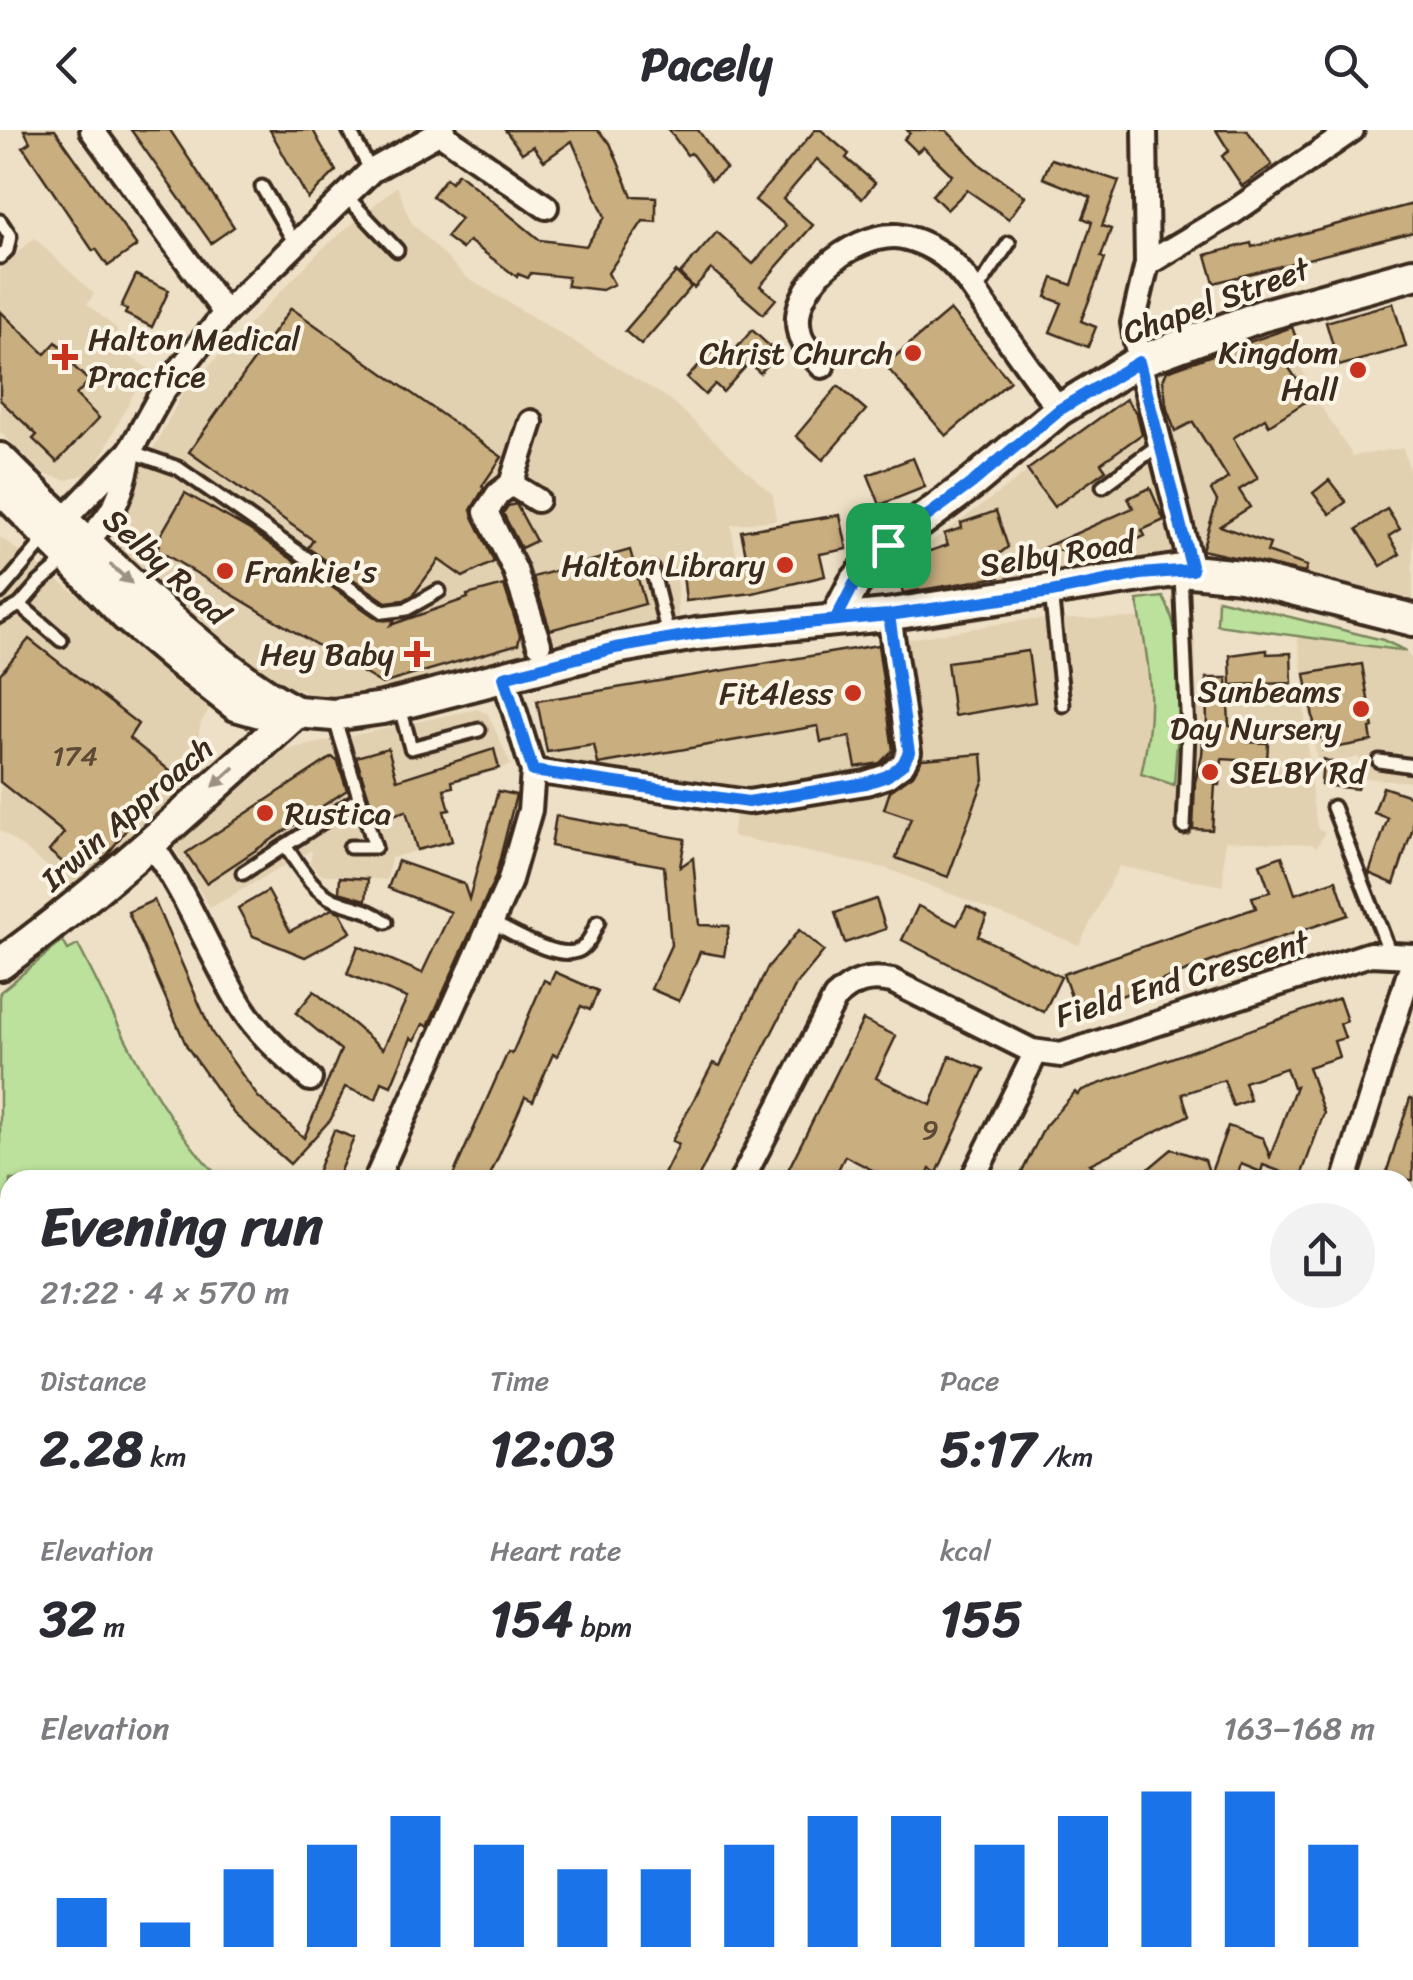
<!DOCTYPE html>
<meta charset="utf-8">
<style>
body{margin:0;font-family:Sriracha,sans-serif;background:#f2f2f3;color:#2b2b33;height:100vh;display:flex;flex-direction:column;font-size:38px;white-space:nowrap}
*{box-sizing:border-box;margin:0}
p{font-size:32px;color:#7c7c81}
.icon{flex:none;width:55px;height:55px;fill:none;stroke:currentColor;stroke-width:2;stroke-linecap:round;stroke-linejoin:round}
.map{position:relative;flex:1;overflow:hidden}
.details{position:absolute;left:0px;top:1040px;width:1415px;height:810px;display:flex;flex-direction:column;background:#fff;border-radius:30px 30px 0 0;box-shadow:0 2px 8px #0004}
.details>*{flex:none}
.pin{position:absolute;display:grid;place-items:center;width:85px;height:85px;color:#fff;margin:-42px;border-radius:20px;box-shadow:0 5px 15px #0006}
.round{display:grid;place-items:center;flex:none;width:105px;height:105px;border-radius:52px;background:#f2f2f3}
.overview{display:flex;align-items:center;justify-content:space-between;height:170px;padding:0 40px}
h1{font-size:55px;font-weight:700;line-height:75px}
.stats{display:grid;grid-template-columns:repeat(3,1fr);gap:15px;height:170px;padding:10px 40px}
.stats div{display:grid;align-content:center}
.stats b{font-size:50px;font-weight:700}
.stats small{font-size:28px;font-weight:400}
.stats p{font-size:28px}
.chart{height:280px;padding:20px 40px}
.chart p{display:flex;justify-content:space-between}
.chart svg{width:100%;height:180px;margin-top:10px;stroke:#1a73e8;stroke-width:6}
header{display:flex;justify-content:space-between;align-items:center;height:130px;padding:0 40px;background:#fff;font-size:45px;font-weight:700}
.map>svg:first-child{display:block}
</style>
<header><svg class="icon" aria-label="back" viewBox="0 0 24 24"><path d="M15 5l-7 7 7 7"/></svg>Pacely<svg class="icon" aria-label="search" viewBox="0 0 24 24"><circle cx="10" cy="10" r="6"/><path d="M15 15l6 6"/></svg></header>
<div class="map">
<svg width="1413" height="1850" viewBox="0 0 1413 1850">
<rect width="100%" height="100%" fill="#ede0c6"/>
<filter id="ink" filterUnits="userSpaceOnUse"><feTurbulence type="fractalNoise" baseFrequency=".01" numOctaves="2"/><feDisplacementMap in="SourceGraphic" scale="20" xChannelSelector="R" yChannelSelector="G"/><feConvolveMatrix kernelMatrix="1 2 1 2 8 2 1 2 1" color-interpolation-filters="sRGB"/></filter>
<g filter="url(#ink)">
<!-- built -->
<g fill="#e2d1b1">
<polygon points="397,56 411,92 466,147 671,270 773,365 776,390 731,395 738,435 677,441 678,486 335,571 276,553 139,445 116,412 138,347 182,264 320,121"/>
<polygon points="34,108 94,164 87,174 118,200 108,213 151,240 136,259 96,336 87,344 66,350 44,344 0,302 0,138"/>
<polygon points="1291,196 1301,224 1297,227 1314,266 1353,326 1403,318 1413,353 1413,473 1303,451 1301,454 1200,419 904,465 895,438 1167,241"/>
<polygon points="0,407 95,478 210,578 201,592 198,608 200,624 207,639 73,756 0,700"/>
<polygon points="1141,488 1153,576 1151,604 1141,644 1174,654 1179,572 1176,513 1196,512 1195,575 1304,576 1313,674 1318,699 1325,702 1317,717 1311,714 1225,711 1223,756 1119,736 1079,815 888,739 732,706 736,680 556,656 537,571 1023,490"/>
<polygon points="1297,505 1406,521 1413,531 1413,652 1363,648 1359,627 1318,636"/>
<polygon points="477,579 488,584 511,635 452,651 453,657 444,659 450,680 444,682 452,711 391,728 387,750 320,744 310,733 312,720 210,778 173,716 285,620"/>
</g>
<!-- green -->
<g fill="#bbe19c" stroke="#7b865d" stroke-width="2.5">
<path d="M1163,467C1190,512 1177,603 1174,655L1141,644C1157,578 1150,536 1137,470Z"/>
<polygon points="1218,469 1383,510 1406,521 1217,495"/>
<path d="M63,811L68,820L78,815C119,894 158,987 222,1050H10V1662L0,1660V862Z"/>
</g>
<!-- building -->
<g fill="#c9ae7f" stroke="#3b2a1e" stroke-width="2.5">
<polygon points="24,0 55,0 137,116 108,136 96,119 93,121 23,17 30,12"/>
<polygon points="131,0 170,0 234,97 211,113"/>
<polygon points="270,0 313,0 320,13 336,41 308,69"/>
<polygon points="505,0 597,0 610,13 632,66 656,67 656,92 643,91 608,143 614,154 602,160 567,156 568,147 531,143 528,148 518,144 517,147 469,111 462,119 446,107 461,89 432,66 446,48 451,52 458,43 540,110 586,116 605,87 572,11 544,31 533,16 522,23"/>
<polygon points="669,0 698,0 726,39 711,50 691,23 687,25"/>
<polygon points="815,0 821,0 849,24 846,28 875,53 862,69 817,29 783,69 813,95 760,156 776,169 763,184 711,139 694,158 680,144 717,102 753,134 786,96 755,70"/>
<polygon points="907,0 946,0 982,36 1025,66 1009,89 967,60 947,80 932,65 952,45 923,17 917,22 904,9 910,3"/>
<polygon points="1216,0 1247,0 1272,35 1242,56 1222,26 1229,21"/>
<polygon points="1051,29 1119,51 1102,96 1111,99 1101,127 1105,129 1081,191 1096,197 1088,217 1050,202 1062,173 1046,167 1053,148 1072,155 1092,92 1083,88 1091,67 1043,48"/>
<polygon points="1413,74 1413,102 1214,153 1206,125 1251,113 1252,117"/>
<polygon points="676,142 691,157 641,215 625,201"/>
<polygon points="136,145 169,160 152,197 125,184 127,180 121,177"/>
<polygon points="1393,173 1406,217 1339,236 1326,192"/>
<polygon points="291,178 502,327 482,356 484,358 471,380 494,432 463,447 439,430 413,465 404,470 386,472 308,418 313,410 189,322"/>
<polygon points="950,180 1010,251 946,306 885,235"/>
<polygon points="0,181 45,224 56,212 74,229 70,233 89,251 76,265 99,288 57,332 33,309 37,305 0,270"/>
<polygon points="1292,197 1301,222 1283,229 1310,269 1269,295 1265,288 1233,308 1258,348 1239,360 1250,377 1220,396 1270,414 1267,422 1307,436 1305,443 1202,420 1217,371 1211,360 1228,348 1193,292 1175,301 1167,279 1163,250 1167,241"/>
<polygon points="752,200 777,223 760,243 749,233 723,262 715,254 705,265 687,248 723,209 735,220"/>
<polygon points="838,256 866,280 823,330 796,306"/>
<polygon points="1126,269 1137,284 1142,304 1101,333 1106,340 1054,377 1027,340"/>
<polygon points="913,328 925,357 880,375 868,345"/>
<polygon points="1329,350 1346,372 1330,384 1313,363"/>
<polygon points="1150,358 1164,390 1142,400 1145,406 1103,425 1100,417 1042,422 1041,419 1133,378 1128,368"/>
<polygon points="185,363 250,400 379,490 395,490 391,495 468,468 467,465 504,455 520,505 518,514 382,554 156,419 159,415 156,413"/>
<polygon points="516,374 536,411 521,418 503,383 508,376"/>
<polygon points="1387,379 1400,399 1389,406 1400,424 1381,436 1357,399"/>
<polygon points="996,381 1008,417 990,431 999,447 903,463 896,441 915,435 912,427 948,415 944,404 962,398 961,393"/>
<polygon points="840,385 847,419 820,424 825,446 753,463 686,471 683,444 748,435 741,401"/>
<polygon points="630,420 645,474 550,500 533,447"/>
<polygon points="29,509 138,594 129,608 170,641 108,724 103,729 96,724 77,744 49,721 64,703 0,652 0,544"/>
<polygon points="878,515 893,620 880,633 856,637 850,607 821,612 818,596 598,634 594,615 547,622 537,571"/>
<polygon points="1267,520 1267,524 1291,523 1292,553 1231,555 1230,525"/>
<polygon points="1028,521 1035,572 954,586 947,532"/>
<polygon points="1362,534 1373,598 1370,599 1372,611 1323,620 1324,607 1317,609 1305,544"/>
<polygon points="1206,548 1227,548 1229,596 1247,598 1246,612 1268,613 1267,632 1222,629 1220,655 1215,655 1212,700 1193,699 1195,652 1202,625 1204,595 1207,595"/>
<polygon points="388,618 397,650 494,619 499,638 452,651 453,657 444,659 450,680 444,681 452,711 417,720 406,681 376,690 356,627"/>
<polygon points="982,624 984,649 948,747 896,728 911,688 884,679 890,661 913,645 922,629"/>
<polygon points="332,627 338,632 347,660 206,753 186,723"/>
<polygon points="1323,629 1362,643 1357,659 1321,655"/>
<polygon points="1383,657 1413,667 1413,698 1394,754 1369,743 1388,688 1374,683"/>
<polygon points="498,661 516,665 495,748 428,896 423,894 415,910 411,908 391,956 382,952 376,969 345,957 331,989 290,1034 234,984 187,917 128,782 154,770 212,903 258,967 304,1008 341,920 296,883 314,861 383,919 407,868 347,844 358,816 422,843 451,782 388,758 398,731 464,754 469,769"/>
<polygon points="556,686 685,709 680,737 693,728 699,795 729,796 724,826 700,822 679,871 651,859 671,815 664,736 551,716"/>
<polygon points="1282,726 1295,764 1336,750 1348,785 1229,825 1084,880 1080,870 1073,872 1063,844 1256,778 1252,767 1270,762 1260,734"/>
<polygon points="340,747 368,749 366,770 339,762"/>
<polygon points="268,761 290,801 332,779 340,782 351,802 305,827 253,806 238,778"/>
<polygon points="876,769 886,799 845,813 835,783"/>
<polygon points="918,776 957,795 967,776 987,786 978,806 1061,847 1044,882 902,810"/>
<polygon points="799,800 824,821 796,855 697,1050 661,1050 679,1014 672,1011 713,933 720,936 768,837"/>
<polygon points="555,842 598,861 590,880 581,876 557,926 553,924 533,971 525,967 488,1050 451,1050 508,922 512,924 544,850 550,853"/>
<polygon points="1339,868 1347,891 1340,894 1345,908 1334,911 1339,927 1308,937 1324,983 1300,1049 1263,1035 1261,1042 1241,1034 1236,1050 1135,1050 1172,1019 1205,1030 1210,1045 1228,996 1263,1008 1270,1027 1296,956 1293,957 1286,938 1244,952 1250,970 1233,976 1224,950 1182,964 1189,985 1090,1034 1112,1050 1018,1050 1045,996 1075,962 1078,965 1082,960"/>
<polygon points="863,890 896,906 876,948 931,975 950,926 984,939 937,1043 930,1039 925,1050 877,1050 880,1044 845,1026 833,1050 783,1050"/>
<polygon points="1410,968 1413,969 1413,1050 1384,1050"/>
<polygon points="334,1000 354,1008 336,1050 314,1050"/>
</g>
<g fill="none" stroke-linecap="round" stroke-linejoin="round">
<!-- lane casing -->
<g stroke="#3b2a1e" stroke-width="19">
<g id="lane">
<polyline points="349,0 371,41"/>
<polyline points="262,57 296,115"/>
<polyline points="345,65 397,120"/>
<polyline points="0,91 10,106 7,120 0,127"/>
<polyline points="975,163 1009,113"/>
<polyline points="130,321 178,338 384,482 407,479 439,461"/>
<polyline points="1103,356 1160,314"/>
<polyline points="652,439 668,505"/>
<polyline points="1181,444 1188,604 1184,697"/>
<polyline points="1051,461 1063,575"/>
<polyline points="0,462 46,408"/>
<polyline points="20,475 39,453 68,428"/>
<polyline points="0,486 20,475 61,510"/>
<polyline points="399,574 411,618 479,600"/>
<polyline points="334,587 375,717 350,717"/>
<polyline points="1379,631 1413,636"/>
<polyline points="1333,677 1390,823"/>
<path d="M285,716C299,735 312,760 334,770C353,778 369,778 386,792"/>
<polyline points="243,743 359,668"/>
<path d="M491,792C512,802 560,833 581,819C590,813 593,801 598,792"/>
<polyline points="1405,1676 1409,1679"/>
</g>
</g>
<!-- street casing -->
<g stroke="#3b2a1e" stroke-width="30">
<g id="street">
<polyline points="92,0 225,183"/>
<polyline points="1145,0 1147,134 1133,193 1139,231 1192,440"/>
<polyline points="440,3 546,77"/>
<polyline points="1147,134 1232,83 1352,0"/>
<path d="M822,236C814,227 803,216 800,205C785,157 852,105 895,106C911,107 931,116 944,126C965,143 981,171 996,192C1017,222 1038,251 1059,280"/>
<polyline points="531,292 511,354 498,364 486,382 515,440 539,514"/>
<polyline points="511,354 537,370"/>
<polyline points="53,401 130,321 163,261 225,183 371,41 444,0"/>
<path d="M77,420C112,388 123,368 130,321"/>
<polyline points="533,641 748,672 866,653 887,646 903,634 909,622 889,485"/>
<path d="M150,713C187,763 209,823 241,876C258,904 286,927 310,949"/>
<polyline points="376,1050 509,753 530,680 533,641 504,547"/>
<path d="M742,1050L835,868C853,851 868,846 892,851L1032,921L1061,925L1370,824L1413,826"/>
<polyline points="972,1050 1036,922"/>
<polyline points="1345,1050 1413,830"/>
<polyline points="1405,1496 1413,1500"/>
<polyline points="359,1840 407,1850"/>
<polyline points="1189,1840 1190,1850"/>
<polyline points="165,1850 166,1840"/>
<polyline points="974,1850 976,1840"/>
</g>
</g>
<!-- secondary casing -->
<g stroke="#3b2a1e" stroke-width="38">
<g id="secondary">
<path d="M0,329C49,378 100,426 152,473C197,513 241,552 294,581"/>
<polyline points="0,357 126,486 177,529 236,575 271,585 297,582 333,585 383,578 615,518 696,504 886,485 1181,440 1241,446 1413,490"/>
<polyline points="836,489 854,454 882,420 972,353 1059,280 1139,231 1261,186 1413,144"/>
<path d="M0,834C105,758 200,669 297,582"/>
</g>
</g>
<!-- lane -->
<use href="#lane" stroke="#fcf5e5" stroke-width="11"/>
<!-- street -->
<use href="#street" stroke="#fcf5e5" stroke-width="22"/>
<!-- secondary -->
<use href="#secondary" stroke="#fcf5e5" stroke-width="30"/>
</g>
<!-- one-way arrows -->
<defs><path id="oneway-solid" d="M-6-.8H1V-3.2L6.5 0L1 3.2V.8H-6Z" transform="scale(2.5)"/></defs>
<g fill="#9c9082">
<use href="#oneway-solid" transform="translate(121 444) rotate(42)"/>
<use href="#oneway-solid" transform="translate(224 647) rotate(138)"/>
</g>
</g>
<g fill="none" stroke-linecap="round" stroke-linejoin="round" filter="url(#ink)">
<!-- route casing -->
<g stroke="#fff" stroke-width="20">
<polyline id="route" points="888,415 854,454 836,489 889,485 909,622 903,634 887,646 866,653 748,672 533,641 504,547 615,518 696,504 889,485 1051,462 1140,444 1192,440 1139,232 1059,280 972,353 888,415"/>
</g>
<!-- route -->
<use href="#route" stroke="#1a73e8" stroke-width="12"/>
</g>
<!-- markers -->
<g fill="#c8321e" stroke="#fcf5e5" stroke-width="4">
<circle cx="913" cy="223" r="10"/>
<path d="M60 212h10v10h10v10h-10v10h-10v-10h-10v-10h10z"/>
<circle cx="1358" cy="240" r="10"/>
<circle cx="785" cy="435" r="10"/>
<circle cx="225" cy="441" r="10"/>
<path d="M412 509h10v10h10v10h-10v10h-10v-10h-10v-10h10z"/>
<circle cx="853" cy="563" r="10"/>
<circle cx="1361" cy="579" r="10"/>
<circle cx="1210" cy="642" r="10"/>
<circle cx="265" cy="683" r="10"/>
</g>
<g text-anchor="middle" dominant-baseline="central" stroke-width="8" stroke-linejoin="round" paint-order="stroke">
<!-- number labels -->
<g font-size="28" fill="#5e4b36">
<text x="75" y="625">174</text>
<text x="930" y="999">9</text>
</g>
<!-- street labels -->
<g font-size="32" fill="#3b2a1e" stroke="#fcf5e5">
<text transform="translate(1216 171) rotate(-20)">Chapel Street</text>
<text transform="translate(1057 424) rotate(-9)">Selby Road</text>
<text transform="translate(166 437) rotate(42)">Selby Road</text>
<text transform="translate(127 684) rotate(-41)">Irwin Approach</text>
<text transform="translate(1182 849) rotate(-17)">Field End Crescent</text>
</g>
<!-- poi labels -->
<g font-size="32" fill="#3b2a1e" stroke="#fcf5e5" text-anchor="end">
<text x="88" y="209" text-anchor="start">Halton Medical<tspan x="88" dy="37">Practice</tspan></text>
<text x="1338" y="222">Kingdom<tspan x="1338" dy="37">Hall</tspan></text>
<text x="893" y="223">Christ Church</text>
<text x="765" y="435">Halton Library</text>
<text x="245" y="441" text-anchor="start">Frankie's</text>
<text x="394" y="524">Hey Baby</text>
<text x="1341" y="561">Sunbeams<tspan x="1341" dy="37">Day Nursery</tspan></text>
<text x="833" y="563">Fit4less</text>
<text x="1230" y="642" text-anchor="start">SELBY Rd</text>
<text x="285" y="683" text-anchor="start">Rustica</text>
</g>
</g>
</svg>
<div class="pin" style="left:888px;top:415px;background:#1e9e55"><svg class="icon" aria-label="arrive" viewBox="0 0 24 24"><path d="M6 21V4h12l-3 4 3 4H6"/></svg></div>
<section class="details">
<div class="overview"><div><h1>Evening run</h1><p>21:22 · 4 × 570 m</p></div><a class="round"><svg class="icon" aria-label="share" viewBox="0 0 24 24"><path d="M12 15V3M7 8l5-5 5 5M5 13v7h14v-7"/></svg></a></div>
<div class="stats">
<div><p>Distance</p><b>2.28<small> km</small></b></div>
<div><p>Time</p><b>12:03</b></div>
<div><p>Pace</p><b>5:17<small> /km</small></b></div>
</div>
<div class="stats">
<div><p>Elevation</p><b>32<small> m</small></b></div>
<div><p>Heart rate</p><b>154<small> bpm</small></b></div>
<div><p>kcal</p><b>155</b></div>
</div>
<div class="chart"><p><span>Elevation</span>163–168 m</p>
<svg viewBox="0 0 160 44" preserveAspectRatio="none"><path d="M5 44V32M15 44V38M25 44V25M35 44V19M45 44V12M55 44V19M65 44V25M75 44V25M85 44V19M95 44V12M105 44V12M115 44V19M125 44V12M135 44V6M145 44V6M155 44V19"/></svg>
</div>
</section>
</div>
